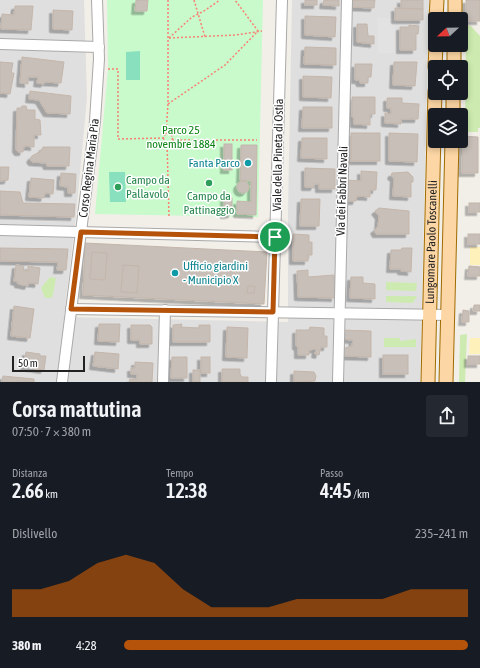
<!DOCTYPE html>
<html lang="it">
<meta charset="utf-8">
<style>
body{margin:0;font-family:"Asap Condensed",sans-serif;background:#242831;color:#f1f3f6;height:100vh;display:flex;flex-direction:column;font-size:15px;white-space:nowrap}
*{box-sizing:border-box;margin:0}
p{font-size:13px;color:#9ea1a6}
.icon{flex:none;width:22px;height:22px;fill:none;stroke:currentColor;stroke-width:2;stroke-linecap:round;stroke-linejoin:round}
.map{position:relative;height:382px;overflow:hidden}
.sheet{display:flex;flex-direction:column;background:#171b24;flex:1}
.sheet>*{flex:none}
.needle{width:26px;rotate:248deg}
.fabs{position:absolute;left:428px;top:12px;display:grid;gap:8px}
.fabs a{display:grid;place-items:center;width:40px;height:40px;border-radius:4px;background:#171b24;box-shadow:0 2px 6px #0003;font-size:20px}
.scale{position:absolute;left:12px;bottom:10px;width:73px;box-sizing:border-box;padding-left:4px;border:2px solid #222;border-top:0;font-size:11px;line-height:14px;white-space:nowrap;color:#222;-webkit-text-stroke:3px #fff;paint-order:stroke}
.pin{position:absolute;display:grid;place-items:center;width:34px;height:34px;color:#fff;margin:-17px;border:2px solid #fff;border-radius:50%;box-shadow:0 1px 4px #0007}
.round{display:grid;place-items:center;flex:none;width:42px;height:42px;border-radius:4px;background:#242831}
.overview{display:flex;align-items:center;justify-content:space-between;height:68px;padding:0 12px}
h1{font-size:22px;font-weight:600;line-height:30px}
.figures{display:grid;grid-template-columns:repeat(3,1fr);gap:6px;height:68px;padding:4px 12px}
.figures div{display:grid;align-content:center}
.figures b{font-size:20px;font-weight:600}
.figures small{font-size:11px;font-weight:400}
.figures p{font-size:11px}
.chart{height:112px;padding:8px 12px}
.chart p{display:flex;justify-content:space-between}
.chart svg{width:100%;height:72px;margin-top:4px;fill:#b45309;opacity:.7}
ul{padding:0 12px;list-style:none;font-size:13px}
li{display:grid;grid-template-columns:64px 48px 1fr;align-items:center;height:30px}
li i{height:10px;border-radius:5px;background:#b45309}
.map>svg:first-child{display:block}
</style>
<div class="map">
<svg width="480" height="382" viewBox="0 0 480 382">
<defs>
<filter id="shadow"><feDropShadow dx="-3.5" dy="3.5" stdDeviation="0" flood-color="#0004"/></filter>
</defs>
<rect width="100%" height="100%" fill="#f2efe9"/>
<!-- residential -->
<polygon fill="#e0dfdf" points="0,0 84,0 87,98 76,215 64,317 288,322 288,210 292,0 429,0 420,382 0,382"/>
<!-- grass -->
<g fill="#cdebb0">
<polygon points="466,25 471,26 480,36 480,128 478,128 478,132 465,132"/>
<polygon points="50,277 56,278 53,295 51,298 45,298 41,288"/>
<polygon points="386,282 417,283 416,291 386,290"/>
<polygon points="386,296 417,296 413,303 386,302"/>
<polygon points="467,334 465,382 459,382 460,335"/>
<polygon points="384,338 400,338 400,341 416,339 416,347 384,347"/>
</g>
<!-- sand -->
<g fill="#fff1ba">
<rect x="470" y="247" width="10" height="18"/>
<polygon points="470,338 480,338 480,354 469,354"/>
</g>
<!-- park -->
<polygon fill="#c8facc" points="107,0 263,0 258,217 95,214 108,69"/>
<!-- pitch -->
<g fill="#88e0be">
<polygon points="140,51 140,80 126,80 126,52"/>
<polygon points="109,172 125,172 126,202 110,202"/>
</g>
<!-- parking -->
<polygon fill="#e2e2e2" points="377,18 395,18 396,53 378,53"/>
<!-- building -->
<g fill="#c7bfb8" stroke="#c4b6ab" filter="url(#shadow)">
<polygon points="136,0 148,0 147,11 135,11"/>
<rect x="305" y="0" width="12" height="5"/>
<polygon points="324,0 339,0 339,6 323,5"/>
<polygon points="350,0 375,0 374,8 350,7"/>
<rect x="401" y="0" width="22" height="9"/>
<rect x="466" y="0" width="14" height="21"/>
<polygon points="15,6 33,6 31,30 1,29 2,14 14,15"/>
<polygon points="395,8 423,9 423,20 395,20"/>
<polygon points="53,10 73,11 72,30 53,29"/>
<polygon points="305,16 336,17 335,37 305,35"/>
<polygon points="357,24 367,24 368,36 374,36 374,44 357,42"/>
<polygon points="409,25 419,26 418,34 416,34 416,50 400,50 400,27 409,27"/>
<polygon points="305,47 336,48 336,65 304,64"/>
<polygon points="22,57 64,62 61,83 45,82 44,84 37,83 38,77 28,77 28,84 20,83"/>
<polygon points="0,62 13,63 11,73 14,73 10,94 0,93"/>
<polygon points="394,62 417,62 415,86 393,85"/>
<polygon points="355,64 372,64 371,77 368,77 368,83 360,83 359,80 355,80"/>
<polygon points="303,76 332,77 331,98 303,97"/>
<polygon points="30,91 71,96 70,114 47,113 39,100 29,99"/>
<polygon points="352,97 375,97 375,114 370,114 370,125 354,124 354,117 352,117"/>
<polygon points="387,98 402,98 402,103 419,104 418,119 401,119 401,124 385,123 385,113 391,114 391,108 387,108"/>
<polygon points="22,106 26,106 27,110 35,110 35,119 40,120 41,135 34,135 34,147 24,146 23,152 18,152 16,149 17,108 21,108"/>
<polygon points="303,107 332,107 332,128 302,128"/>
<rect x="351" y="133" width="29" height="28"/>
<polygon points="389,133 418,134 417,162 389,161"/>
<polygon points="463,136 478,137 478,173 462,173"/>
<polygon points="302,138 327,138 327,159 301,158"/>
<rect x="224" y="144" width="8" height="26"/>
<polygon points="241,145 257,145 256,215 237,214 237,201 251,202 251,181 240,180"/>
<polygon points="43,147 70,147 69,166 47,166 46,163 32,162 30,159 32,156 41,151"/>
<polygon points="0,167 9,167 8,180 0,181"/>
<polygon points="305,168 335,169 335,189 319,189 319,184 315,184 314,187 305,187"/>
<polygon points="361,171 377,172 376,190 370,190 370,197 357,196 356,201 346,201 346,180 361,181"/>
<polygon points="408,172 413,177 413,182 411,182 411,197 393,196 394,178 391,176 392,173"/>
<polygon points="61,173 76,174 75,193 68,193 68,187 60,186"/>
<polygon points="31,178 54,180 53,194 45,193 44,198 29,197"/>
<circle cx="243" cy="187" r="6"/>
<polygon points="0,191 20,192 23,203 75,204 74,217 0,215"/>
<polygon points="224,198 232,198 232,214 228,215 224,215"/>
<polygon points="301,199 320,199 319,226 300,226"/>
<rect x="469" y="203" width="11" height="9"/>
<polygon points="379,208 409,211 409,234 376,234 374,230 378,227 379,216 375,211"/>
<polygon points="293,234 309,235 309,242 312,242 312,255 308,255 308,261 293,261"/>
<rect x="468" y="234" width="12" height="10"/>
<polygon points="85,243 267,252 264,304 83,295"/>
<polygon points="0,248 68,249 66,270 57,270 58,262 0,261"/>
<polygon points="402,248 412,248 411,272 401,271 401,269 390,269 391,250 401,250"/>
<polygon points="92,252 107,253 105,280 90,279"/>
<polygon points="16,265 24,266 23,270 28,271 28,266 40,268 38,284 29,283 28,286 18,284 18,282 14,281"/>
<polygon points="123,265 139,266 137,293 121,292"/>
<polygon points="469,266 480,267 480,276 468,276"/>
<polygon points="308,270 308,277 334,275 335,298 298,297 297,271"/>
<polygon points="351,277 363,277 363,283 375,284 375,299 350,298"/>
<polygon points="248,286 255,286 254,293 247,293"/>
<polygon points="474,305 480,305 480,311 473,311"/>
<polygon points="14,306 34,309 30,338 11,336"/>
<polygon points="463,310 469,311 469,322 462,322"/>
<polygon points="99,324 120,324 119,342 98,341"/>
<polygon points="182,324 181,327 199,328 199,325 210,325 210,342 173,342 173,325"/>
<polygon points="131,325 150,325 152,327 152,344 140,344 140,340 131,340"/>
<polygon points="227,327 248,328 247,358 226,357"/>
<polygon points="310,327 324,328 324,336 327,336 327,347 321,347 319,355 315,354 316,349 309,350 309,355 298,355 298,347 296,346 296,330 309,330"/>
<polygon points="341,330 371,331 371,357 342,356 342,349 352,346 353,340 341,339"/>
<polygon points="26,352 40,354 40,356 46,356 44,370 24,367"/>
<polygon points="95,352 119,354 118,369 93,366"/>
<rect x="383" y="355" width="25" height="19"/>
<rect x="468" y="356" width="12" height="8"/>
<polygon points="172,357 187,357 187,378 171,378"/>
<rect x="201" y="357" width="9" height="16"/>
<polygon points="135,362 153,363 152,382 129,382 130,379 137,379 137,374 131,374 131,368 135,368"/>
<polygon points="222,369 240,369 240,374 242,377 248,377 248,382 222,382"/>
<rect x="193" y="370" width="7" height="12"/>
<polygon points="294,371 314,372 316,376 315,381 294,382"/>
<polygon points="3,376 34,379 34,382 2,382"/>
</g>
<g fill="none" stroke-linecap="round" stroke-linejoin="round">
<!-- minor casing -->
<g stroke="#a9a9a9" stroke-width="12">
<g id="minor">
<polyline points="0,44 99,47"/>
<polyline points="0,230 275,237"/>
<polyline points="71,309 449,315"/>
<polyline points="62,382 95,121 99,59 97,0"/>
<polyline points="163,382 165,310"/>
<polyline points="271,382 282,0"/>
<polyline points="338,382 347,0"/>
</g>
</g>
<!-- major casing -->
<g stroke="#a06b00" stroke-width="15">
<g id="major">
<polyline points="436,19 437,0"/>
<polyline points="455,19 455,0"/>
<polyline points="435,67 436,45"/>
<polyline points="454,67 454,45"/>
<polyline points="453,115 453,93"/>
<path id="s1" d="M428,382L435,91"/>
<polyline points="446,382 452,141"/>
</g>
</g>
<!-- path -->
<g stroke="#fa8072" stroke-width="1.5" stroke-dasharray="2 2" stroke-linecap="butt">
<polyline points="194,0 205,37"/>
<polyline points="169,38 236,35 262,31"/>
<polyline points="169,38 192,17 204,11 220,0"/>
<polyline points="108,69 118,69 118,139 164,138"/>
<polyline points="168,104 225,65 258,31 235,0"/>
<circle cx="168" cy="138" r="4.5"/>
<polyline points="166,134 168,104 168,0"/>
<polyline points="172,140 257,140"/>
<polyline points="167,142 169,216"/>
</g>
<!-- minor -->
<use href="#minor" stroke="#fff" stroke-width="10"/>
<!-- major -->
<use href="#major" stroke="#fcd6a4" stroke-width="13"/>
</g>
<g fill="none" stroke-linecap="round" stroke-linejoin="round">
<!-- route casing -->
<g stroke="#fff" stroke-width="8">
<polygon id="route" points="81,232 275,237 273,312 71,309"/>
</g>
<!-- route -->
<use href="#route" stroke="#b45309" stroke-width="5"/>
</g>
<!-- markers -->
<g fill="#0f9aa8" stroke="#fff" stroke-width="1.5">
<circle cx="248" cy="163" r="4"/>
<circle cx="175" cy="273" r="4"/>
</g>
<g fill="#2e9e5b" stroke="#fff" stroke-width="1.5">
<circle cx="209" cy="183" r="4"/>
<circle cx="118" cy="187" r="4"/>
</g>
<g text-anchor="middle" dominant-baseline="central" stroke-width="3" stroke-linejoin="round" paint-order="stroke">
<!-- park labels -->
<g font-size="12" fill="#0c8416" stroke="#fff">
<text x="181" y="130">Parco 25<tspan x="181" dy="14">novembre 1884</tspan></text>
</g>
<!-- street labels -->
<g font-size="12" fill="#222" stroke="#fff">
<text transform="translate(278 155) rotate(-89)">Viale della Pineta di Ostia</text>
<text transform="translate(89 168) rotate(-83)">Corso Regina Maria Pia</text>
<text transform="translate(342 191) rotate(-88)">Via dei Fabbri Navali</text>
<text stroke="none"><textPath href="#s1" startOffset="140">Lungomare Paolo Toscanelli</textPath></text>
</g>
<!-- culture labels -->
<g font-size="12" fill="#0d838f" stroke="#fff" text-anchor="end">
<text x="240" y="163">Fanta Parco</text>
<text x="183" y="266" text-anchor="start">Ufficio giardini<tspan x="183" dy="14">- Municipio X</tspan></text>
</g>
<!-- leisure labels -->
<g font-size="12" fill="#27864d" stroke="#fff" text-anchor="start">
<text x="126" y="180">Campo da<tspan x="126" dy="14">Pallavolo</tspan></text>
<text x="209" y="196" text-anchor="middle">Campo da<tspan x="209" dy="14">Pattinaggio</tspan></text>
</g>
</g>
</svg>
<div class="fabs">
<a><svg class="needle" viewBox="-14 -14 28 28"><path d="M0-13l5 13h-10z" fill="#e53935"/><path d="M0 13l5-13h-10z" fill="#9ea1a6"/></svg></a>
<a><svg class="icon" aria-label="locate" viewBox="0 0 24 24"><circle cx="12" cy="12" r="6"/><path d="M12 2v4M12 18v4M2 12h4M18 12h4"/></svg></a>
<a><svg class="icon" aria-label="layers" viewBox="0 0 24 24"><path d="M12 4l9 5-9 5-9-5zM3 14l9 5 9-5"/></svg></a>
</div>
<div class="scale">50 m</div>
<div class="pin" style="left:275px;top:237px;background:#1e9e55"><svg class="icon" aria-label="arrive" viewBox="0 0 24 24"><path d="M6 21V4h12l-3 4 3 4H6"/></svg></div>
</div>
<section class="sheet">
<div class="overview"><div><h1>Corsa mattutina</h1><p>07:50 · 7 × 380 m</p></div><a class="round"><svg class="icon" aria-label="share" viewBox="0 0 24 24"><path d="M12 15V3M7 8l5-5 5 5M5 13v7h14v-7"/></svg></a></div>
<div class="figures">
<div><p>Distanza</p><b>2.66<small> km</small></b></div>
<div><p>Tempo</p><b>12:38</b></div>
<div><p>Passo</p><b>4:45<small> /km</small></b></div>
</div>
<div class="chart"><p><span>Dislivello</span>235–241 m</p>
<svg viewBox="0 0 160 44" preserveAspectRatio="none"><path d="M0 44V27L10 27L20 22L30 11L40 6L50 11L60 27L70 38L80 38L90 38L100 33L110 33L120 33L130 33L140 27L150 27L160 27V44z"/></svg>
</div>
<ul>
<li><b>380 m</b>4:28<i style="width:100%"></i></li>
</ul>
</section>
